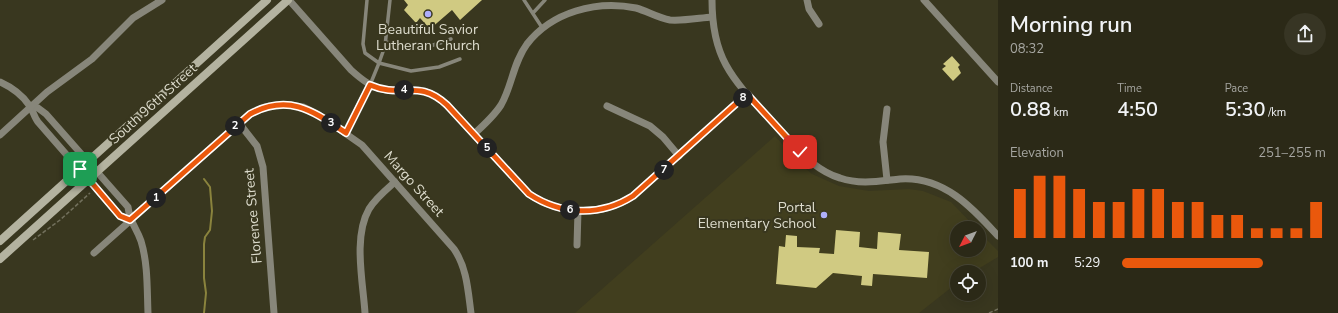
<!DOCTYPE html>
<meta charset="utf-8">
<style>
body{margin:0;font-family:"Nunito Sans",sans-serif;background:#373524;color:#f1f3f6;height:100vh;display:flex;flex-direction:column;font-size:15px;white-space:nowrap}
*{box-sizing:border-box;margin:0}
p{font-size:13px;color:#a6a6a1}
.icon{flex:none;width:22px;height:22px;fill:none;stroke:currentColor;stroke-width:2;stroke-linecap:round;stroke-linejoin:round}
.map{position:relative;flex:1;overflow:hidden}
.details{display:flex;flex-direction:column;background:#2b2917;width:340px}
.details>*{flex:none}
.needle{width:26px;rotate:228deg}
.buttons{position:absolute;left:950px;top:221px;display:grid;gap:8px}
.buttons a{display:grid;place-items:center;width:36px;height:36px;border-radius:50%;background:#2b2917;box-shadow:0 4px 16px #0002,0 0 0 1px #474536;font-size:20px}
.pin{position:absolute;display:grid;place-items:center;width:34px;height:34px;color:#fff;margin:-17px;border-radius:8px;box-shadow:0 2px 6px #0006}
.km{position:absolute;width:20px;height:20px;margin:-10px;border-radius:50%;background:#222;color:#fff;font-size:11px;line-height:20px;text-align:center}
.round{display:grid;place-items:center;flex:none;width:42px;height:42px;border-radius:21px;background:#373524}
.overview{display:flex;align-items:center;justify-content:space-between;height:68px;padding:0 12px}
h1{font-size:22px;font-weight:600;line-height:30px}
.metrics{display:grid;grid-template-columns:repeat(3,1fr);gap:6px;height:68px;padding:4px 12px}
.metrics div{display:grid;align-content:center}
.metrics b{font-size:20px;font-weight:600}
.metrics small{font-size:11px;font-weight:400}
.metrics p{font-size:11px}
.chart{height:112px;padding:8px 12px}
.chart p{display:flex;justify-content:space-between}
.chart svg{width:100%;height:72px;margin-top:4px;stroke:#ea580c;stroke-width:6}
ul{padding:0 12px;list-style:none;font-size:13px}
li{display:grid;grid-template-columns:64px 48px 1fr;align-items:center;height:30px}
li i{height:10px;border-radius:5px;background:#ea580c}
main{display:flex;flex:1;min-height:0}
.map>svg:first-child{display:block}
</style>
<main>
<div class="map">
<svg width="998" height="313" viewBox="0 0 998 313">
<rect width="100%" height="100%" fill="#39371f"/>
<!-- built -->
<polygon fill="#413e1e" points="775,136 798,162 812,174 839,186 869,191 909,189 923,191 951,202 976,228 957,228 957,250 979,250 979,232 998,251 998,257 973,272 957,272 957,283 919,313 575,313"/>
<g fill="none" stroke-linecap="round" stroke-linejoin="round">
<!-- stream -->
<polyline stroke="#8a833d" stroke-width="2" points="204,179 210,187 212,211 210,230 205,237 204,244 204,278 206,293 204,313"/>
</g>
<!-- building -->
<g fill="#d0ca82">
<polygon points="404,0 482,0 460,20 452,10 430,29 420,18 416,23 404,10 408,5"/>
<polygon points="952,56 960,65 958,67 961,73 953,81 942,69 946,66 943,64"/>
<polygon points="836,230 860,232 859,247 877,249 878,232 901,234 899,250 929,252 927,278 873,274 872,286 861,285 862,276 833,273 816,288 776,284 779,246 785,247 786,235 797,236 797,247 820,248 819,253 834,254"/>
</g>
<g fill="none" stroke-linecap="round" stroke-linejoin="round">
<!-- path -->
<g stroke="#72705c" stroke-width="1.5" stroke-dasharray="4 2" stroke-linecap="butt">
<polyline points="33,240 60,220 90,193"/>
<polyline points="989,313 998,309"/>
</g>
<!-- lane -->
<g stroke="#87867a" stroke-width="3.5">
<polyline points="367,0 363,44 365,53 379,63 385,46 390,0"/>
<polyline points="524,0 543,29"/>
<polyline points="533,13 545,0"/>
<path d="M386,42C414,50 423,50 451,39"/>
<polyline points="370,85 379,63 411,71 439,67 460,59"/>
</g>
<!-- street -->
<g stroke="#87867a" stroke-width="7">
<path d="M289,0L351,70C361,79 372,88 386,90C392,92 398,91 405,90C422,88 434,93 447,105L529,194C561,215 600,217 633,196L747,94"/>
<path d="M712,0C712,22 715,45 726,65C738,87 758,106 775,125C787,138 797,152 811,162C820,169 829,175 840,178C860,185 880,181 900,179C943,176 972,207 998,236"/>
<polyline points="807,0 809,9 819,24"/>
<polyline points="924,0 998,82"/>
<path d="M0,82C11,87 22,95 29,105C33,110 34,117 38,122L120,216L130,220"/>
<path d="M30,106L38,108L46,114L128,207C130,223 136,227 141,241C148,264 147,289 148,313"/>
<polyline points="607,106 650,126 663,137 679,156"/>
<polyline points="239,123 257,146 263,167 274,313"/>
<polyline points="345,133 370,85"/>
<path d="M474,134C484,125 494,116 501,105C512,86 513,63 527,44C552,12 596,0 636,8C647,11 658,18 670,20C684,21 699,18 712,17"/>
<polyline points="0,135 47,92 92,59 133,18 162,0"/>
<polyline points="887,180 883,142 887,109"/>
<polyline points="577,245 578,211"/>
<path d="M94,253L250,114L265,107L288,105L303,107L319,115L362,145L454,249C467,268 468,291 471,313"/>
<path d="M365,313C363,282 353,237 369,209C376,198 386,190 395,182"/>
</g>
<!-- secondary -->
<g stroke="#b4b3a0" stroke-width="8">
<polyline points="0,241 267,0"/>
<polyline points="0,259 288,0"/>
</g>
</g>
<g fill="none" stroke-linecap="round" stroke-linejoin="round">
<!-- route casing -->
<g stroke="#fff" stroke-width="8">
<path id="route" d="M80,169L120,216L130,220L250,114C289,93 313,111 346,133L370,85C402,99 418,78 447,105L529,194C561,215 600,217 633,196L747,94L800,152"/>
</g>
<!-- route -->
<use href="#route" stroke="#ea580c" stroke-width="5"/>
</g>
<!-- markers -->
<g fill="#aeaefa" stroke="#39371f" stroke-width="1.5">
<circle cx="428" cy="14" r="4"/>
<circle cx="824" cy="215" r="4"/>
</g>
<g text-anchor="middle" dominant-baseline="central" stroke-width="4" stroke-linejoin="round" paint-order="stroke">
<!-- poi labels -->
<g font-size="14" fill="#dddccd" stroke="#39371f">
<text x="428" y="29">Beautiful Savior<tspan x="428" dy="16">Lutheran Church</tspan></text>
<text x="816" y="207" text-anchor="end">Portal<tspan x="816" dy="16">Elementary School</tspan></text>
</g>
<!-- street labels -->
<g font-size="14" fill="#dddccd" stroke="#39371f">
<text transform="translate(153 104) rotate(-42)">South 96th Street</text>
<text transform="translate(414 184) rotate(48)">Margo Street</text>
<text transform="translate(253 216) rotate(-95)">Florence Street</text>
</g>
</g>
</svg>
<div class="buttons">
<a><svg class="needle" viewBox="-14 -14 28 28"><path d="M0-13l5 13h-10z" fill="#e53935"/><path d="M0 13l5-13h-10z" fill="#a6a6a1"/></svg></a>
<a><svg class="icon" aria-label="locate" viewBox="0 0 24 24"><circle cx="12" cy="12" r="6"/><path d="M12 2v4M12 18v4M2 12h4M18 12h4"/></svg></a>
</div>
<div class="pin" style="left:80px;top:169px;background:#1e9e55"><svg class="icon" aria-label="arrive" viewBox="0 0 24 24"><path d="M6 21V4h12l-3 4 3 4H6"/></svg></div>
<div class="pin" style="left:800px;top:152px;background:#d93025"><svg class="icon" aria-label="check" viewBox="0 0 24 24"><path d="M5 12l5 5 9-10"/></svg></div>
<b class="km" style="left:156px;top:198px">1</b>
<b class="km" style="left:235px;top:126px">2</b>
<b class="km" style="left:331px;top:123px">3</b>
<b class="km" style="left:404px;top:90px">4</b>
<b class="km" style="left:487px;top:148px">5</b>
<b class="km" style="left:570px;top:210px">6</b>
<b class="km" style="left:664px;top:170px">7</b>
<b class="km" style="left:743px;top:98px">8</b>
</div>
<section class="details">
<div class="overview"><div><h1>Morning run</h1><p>08:32</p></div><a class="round"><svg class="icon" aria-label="share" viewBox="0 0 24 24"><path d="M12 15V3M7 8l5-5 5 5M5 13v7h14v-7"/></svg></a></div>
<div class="metrics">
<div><p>Distance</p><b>0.88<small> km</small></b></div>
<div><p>Time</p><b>4:50</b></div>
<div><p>Pace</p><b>5:30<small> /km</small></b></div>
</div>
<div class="chart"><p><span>Elevation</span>251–255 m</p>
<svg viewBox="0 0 160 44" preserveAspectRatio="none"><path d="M5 44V14M15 44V6M25 44V6M35 44V14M45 44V22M55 44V22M65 44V14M75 44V14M85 44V22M95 44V22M105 44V30M115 44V30M125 44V38M135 44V38M145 44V38M155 44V22"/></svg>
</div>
<ul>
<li><b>100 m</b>5:29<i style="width:69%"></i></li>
</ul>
</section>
</main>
